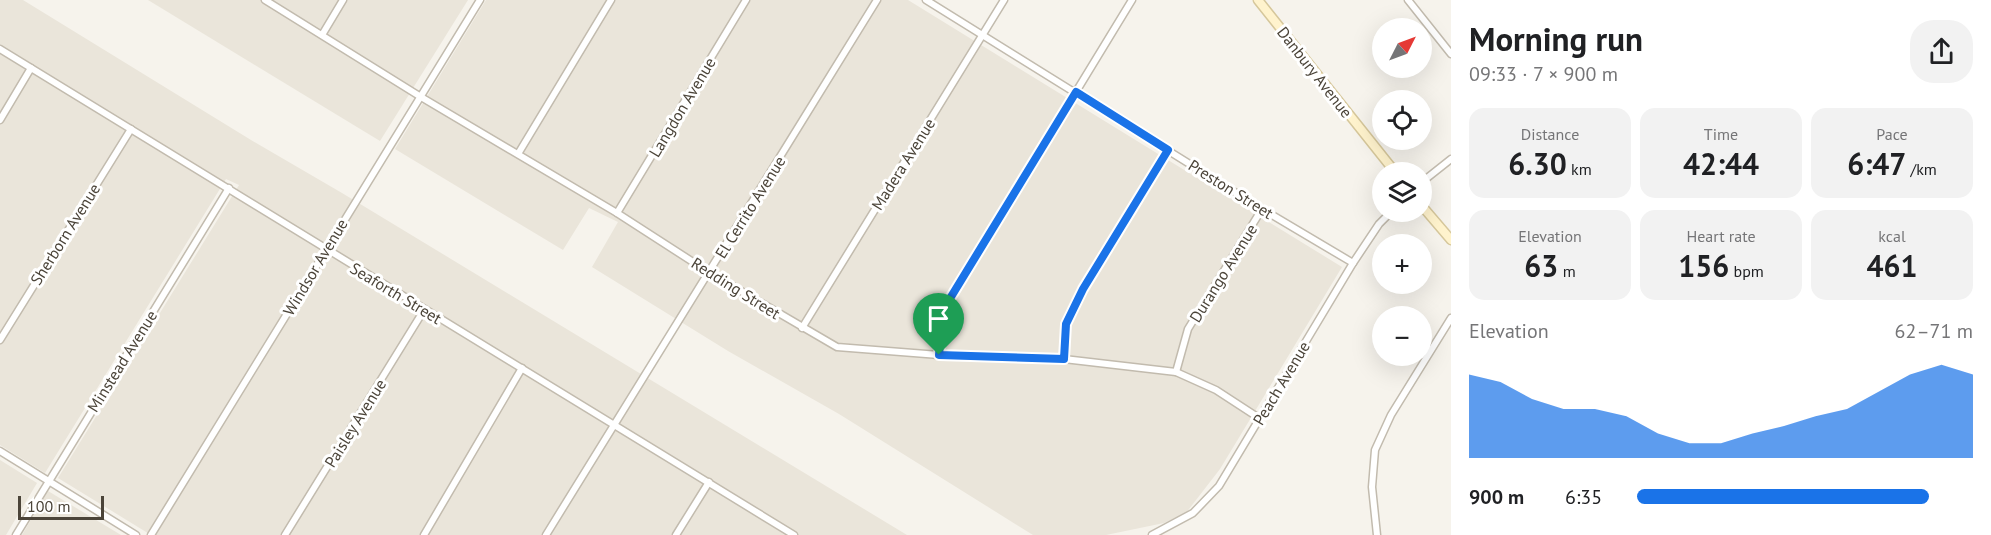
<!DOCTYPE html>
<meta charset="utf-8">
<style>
body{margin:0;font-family:"PT Sans",sans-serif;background:#f2f2f2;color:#202124;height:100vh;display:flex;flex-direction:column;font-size:22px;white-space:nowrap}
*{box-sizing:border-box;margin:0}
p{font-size:20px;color:#757577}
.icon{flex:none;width:33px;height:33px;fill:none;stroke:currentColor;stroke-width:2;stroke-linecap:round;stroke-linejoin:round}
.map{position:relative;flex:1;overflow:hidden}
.panel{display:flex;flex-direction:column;background:#fff;width:540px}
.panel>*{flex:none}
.needle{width:39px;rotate:48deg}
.controls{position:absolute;left:1372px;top:18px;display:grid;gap:12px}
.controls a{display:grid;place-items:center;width:60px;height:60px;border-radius:50%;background:#fff;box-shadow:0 6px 24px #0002;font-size:30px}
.scale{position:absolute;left:18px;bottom:15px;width:86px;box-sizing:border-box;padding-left:6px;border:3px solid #4b4439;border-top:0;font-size:16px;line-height:21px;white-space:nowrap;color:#4b4439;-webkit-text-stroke:4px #fff;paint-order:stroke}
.pin{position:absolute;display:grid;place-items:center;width:51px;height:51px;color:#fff;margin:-62px -26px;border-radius:50% 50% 50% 0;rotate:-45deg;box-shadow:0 0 6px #0007}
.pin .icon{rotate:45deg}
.round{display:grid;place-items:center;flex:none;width:63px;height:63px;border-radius:24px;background:#f2f2f2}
.headline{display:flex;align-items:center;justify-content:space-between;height:102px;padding:0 18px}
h1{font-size:33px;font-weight:600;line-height:45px}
.stats{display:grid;grid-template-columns:repeat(3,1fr);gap:9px;height:102px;padding:6px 18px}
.stats div{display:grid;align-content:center;border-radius:15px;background:#f2f2f2;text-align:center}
.stats b{font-size:30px;font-weight:600}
.stats small{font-size:16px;font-weight:400}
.stats p{font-size:16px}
.chart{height:168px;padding:12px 18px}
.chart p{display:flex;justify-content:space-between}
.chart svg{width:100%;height:108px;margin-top:6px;fill:#1a73e8;opacity:.7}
ul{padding:0 18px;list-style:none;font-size:20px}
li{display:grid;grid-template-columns:96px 72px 1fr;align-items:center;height:45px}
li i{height:15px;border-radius:8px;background:#1a73e8}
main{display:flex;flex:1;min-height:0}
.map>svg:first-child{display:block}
</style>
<main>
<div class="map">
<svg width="1451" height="535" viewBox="0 0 1451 535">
<rect width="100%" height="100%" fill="#f6f3ec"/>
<!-- residential -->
<g fill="#eae5da">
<polygon points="0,0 23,0 251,140 342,193 907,535 151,535 58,478 239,185 226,179 45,473 0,445"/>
<polygon points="148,0 468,0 380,141"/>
<polygon points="486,0 908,0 1342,267 1220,469 1186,513 1164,523 1106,535 1033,535 839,414 728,351 592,267 618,222 589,208 563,250 395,149"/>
<polygon points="0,460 37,483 6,535 0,535"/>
<polygon points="48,491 121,535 22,535"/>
</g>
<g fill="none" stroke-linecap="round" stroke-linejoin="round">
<!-- street casing -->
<g stroke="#c2bbae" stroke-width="9">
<g id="street">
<polyline points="265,0 421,97 617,213 710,273 837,347 939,355 1064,359 1176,372 1216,390 1259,418"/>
<polyline points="926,0 1262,209 1353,263"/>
<polyline points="1408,0 1451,54"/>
<polyline points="322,35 343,0"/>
<polyline points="0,49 794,535"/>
<polyline points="0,120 31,68"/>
<polyline points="518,154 611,0"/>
<polyline points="1422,182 1451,159"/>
<polyline points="617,213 746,0"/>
<polyline points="802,328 1004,0"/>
<polyline points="0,340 131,129"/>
<polyline points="939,355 943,310 1132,0"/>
<polyline points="1064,359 1066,324 1083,289 1168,150"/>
<polyline points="1176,372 1188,329 1262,209"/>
<polyline points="0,451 136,535"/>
<polyline points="16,535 229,188"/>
<polyline points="151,535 480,0"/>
<polyline points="285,535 424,310"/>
<polyline points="424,535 522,368"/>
<polyline points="546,535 877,0"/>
<polyline points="676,535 709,482"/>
<polyline points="1152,535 1193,513 1219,486 1353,263 1379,224 1391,212"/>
<polyline points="1377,535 1372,487 1375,450 1391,415 1451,318"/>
</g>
</g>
<!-- secondary casing -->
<g stroke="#d6c79b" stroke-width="11">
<g id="secondary">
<polyline points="1258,0 1395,172"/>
<polyline points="1422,206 1451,240"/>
</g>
</g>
<!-- street -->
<use href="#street" stroke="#fff" stroke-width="6"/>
<!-- secondary -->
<use href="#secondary" stroke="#fff3cd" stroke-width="8"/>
</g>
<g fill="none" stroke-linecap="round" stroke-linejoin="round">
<!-- route casing -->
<g stroke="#fff" stroke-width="12">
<polygon id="route" points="1076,92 1168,150 1083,289 1066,324 1064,359 939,355 943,310"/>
</g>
<!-- route -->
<use href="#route" stroke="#1a73e8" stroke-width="8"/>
</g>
<g text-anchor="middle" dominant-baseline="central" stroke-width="6" stroke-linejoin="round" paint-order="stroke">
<!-- street labels -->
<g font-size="16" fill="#4b4439" stroke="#fff">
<text transform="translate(1315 72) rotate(52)">Danbury Avenue</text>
<text transform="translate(682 107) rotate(-59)">Langdon Avenue</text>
<text transform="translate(903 164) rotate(-58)">Madera Avenue</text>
<text transform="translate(1231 189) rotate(32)">Preston Street</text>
<text transform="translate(750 207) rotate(-58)">El Cerrito Avenue</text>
<text transform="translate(65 234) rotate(-58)">Sherborn Avenue</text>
<text transform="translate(315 267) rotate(-59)">Windsor Avenue</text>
<text transform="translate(1223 273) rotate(-58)">Durango Avenue</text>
<text transform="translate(736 288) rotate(32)">Redding Street</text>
<text transform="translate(396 293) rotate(31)">Seaforth Street</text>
<text transform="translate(122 361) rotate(-58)">Minstead Avenue</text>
<text transform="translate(1281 383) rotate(-59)">Peach Avenue</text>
<text transform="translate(355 423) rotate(-58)">Paisley Avenue</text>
</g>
</g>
</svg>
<div class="controls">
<a><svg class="needle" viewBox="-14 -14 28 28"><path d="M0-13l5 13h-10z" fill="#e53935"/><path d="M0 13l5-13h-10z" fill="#757577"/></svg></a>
<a><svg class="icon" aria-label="locate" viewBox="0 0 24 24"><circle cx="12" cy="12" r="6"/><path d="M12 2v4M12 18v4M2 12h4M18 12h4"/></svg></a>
<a><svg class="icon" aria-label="layers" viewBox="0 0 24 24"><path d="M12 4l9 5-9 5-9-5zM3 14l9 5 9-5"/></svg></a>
<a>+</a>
<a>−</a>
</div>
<div class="scale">100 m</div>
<div class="pin" style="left:939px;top:355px;background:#1e9e55"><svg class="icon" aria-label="arrive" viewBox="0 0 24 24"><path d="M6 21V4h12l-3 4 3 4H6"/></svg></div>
</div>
<section class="panel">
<div class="headline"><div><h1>Morning run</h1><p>09:33 · 7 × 900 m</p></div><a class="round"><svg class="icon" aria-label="share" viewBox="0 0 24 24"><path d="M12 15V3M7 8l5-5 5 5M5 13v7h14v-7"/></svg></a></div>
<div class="stats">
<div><p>Distance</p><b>6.30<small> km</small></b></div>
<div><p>Time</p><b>42:44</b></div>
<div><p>Pace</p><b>6:47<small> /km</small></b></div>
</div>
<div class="stats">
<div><p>Elevation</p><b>63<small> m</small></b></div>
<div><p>Heart rate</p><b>156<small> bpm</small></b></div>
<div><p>kcal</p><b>461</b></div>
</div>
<div class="chart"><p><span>Elevation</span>62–71 m</p>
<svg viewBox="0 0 160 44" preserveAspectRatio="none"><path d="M0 44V10L10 13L20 20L30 24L40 24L50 27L60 34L70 38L80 38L90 34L100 31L110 27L120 24L130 17L140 10L150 6L160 10V44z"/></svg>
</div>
<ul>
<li><b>900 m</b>6:35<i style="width:87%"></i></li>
</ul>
</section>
</main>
